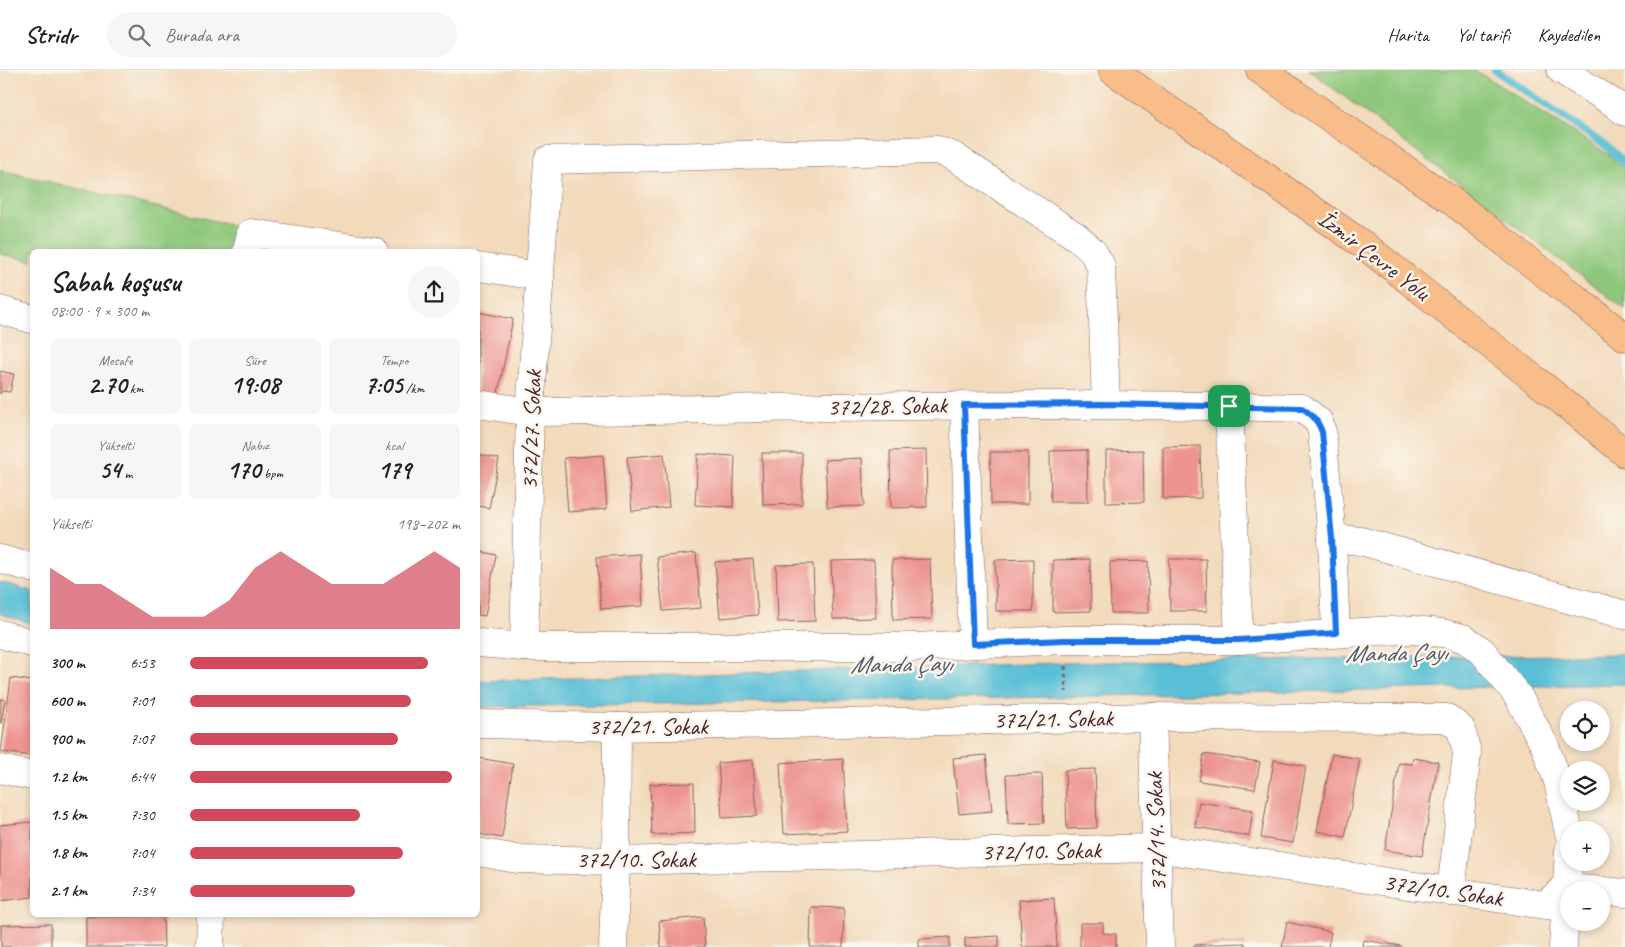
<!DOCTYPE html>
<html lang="tr">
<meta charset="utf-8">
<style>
body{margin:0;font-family:Caveat,sans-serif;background:#f6f6f6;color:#202124;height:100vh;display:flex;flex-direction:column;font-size:19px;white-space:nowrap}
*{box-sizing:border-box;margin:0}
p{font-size:16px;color:#757577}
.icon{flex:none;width:28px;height:28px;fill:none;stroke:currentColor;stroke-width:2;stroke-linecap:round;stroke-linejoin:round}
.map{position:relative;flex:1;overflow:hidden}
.sheet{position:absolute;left:30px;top:179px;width:450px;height:668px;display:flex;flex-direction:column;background:#fff;border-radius:8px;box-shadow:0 2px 8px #0003}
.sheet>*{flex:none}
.buttons{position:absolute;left:1560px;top:631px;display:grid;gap:10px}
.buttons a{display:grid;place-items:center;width:50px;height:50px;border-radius:50%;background:#fff;box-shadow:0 2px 8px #0003;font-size:25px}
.pin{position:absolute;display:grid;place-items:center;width:42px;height:42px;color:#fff;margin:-21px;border-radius:10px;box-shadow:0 2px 8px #0006}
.round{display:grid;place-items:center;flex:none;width:52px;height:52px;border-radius:26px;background:#f6f6f6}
.summary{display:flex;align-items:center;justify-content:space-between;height:85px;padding:0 20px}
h1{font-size:28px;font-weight:800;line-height:38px}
.figures{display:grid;grid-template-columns:repeat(3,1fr);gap:8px;height:85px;padding:5px 20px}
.figures div{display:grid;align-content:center;border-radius:8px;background:#f6f6f6;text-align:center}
.figures b{font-size:25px;font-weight:800}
.figures small{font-size:14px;font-weight:400}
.figures p{font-size:14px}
.chart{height:140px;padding:10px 20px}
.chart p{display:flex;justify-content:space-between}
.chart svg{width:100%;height:90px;margin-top:5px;fill:#d1495b;opacity:.7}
ul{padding:0 20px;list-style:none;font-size:16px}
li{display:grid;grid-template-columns:80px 60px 1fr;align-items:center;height:38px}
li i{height:12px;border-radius:6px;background:#d1495b}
header{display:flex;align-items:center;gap:30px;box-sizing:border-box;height:70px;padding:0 25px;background:#fff;border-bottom:1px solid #e0e0e0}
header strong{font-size:24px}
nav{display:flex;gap:28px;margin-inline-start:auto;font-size:18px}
.search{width:350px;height:45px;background:#f6f6f6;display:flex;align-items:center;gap:12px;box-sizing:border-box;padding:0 18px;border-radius:28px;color:#757577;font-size:19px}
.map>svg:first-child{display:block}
</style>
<header>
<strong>Stridr</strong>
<div class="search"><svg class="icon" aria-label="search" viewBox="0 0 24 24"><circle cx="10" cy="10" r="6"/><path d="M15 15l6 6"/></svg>Burada ara</div>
<nav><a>Harita</a><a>Yol tarifi</a><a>Kaydedilen</a></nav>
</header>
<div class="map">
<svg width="1625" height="877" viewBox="0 0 1625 877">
<rect width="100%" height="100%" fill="#fbf7ec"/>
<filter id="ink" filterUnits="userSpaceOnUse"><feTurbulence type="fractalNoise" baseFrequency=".02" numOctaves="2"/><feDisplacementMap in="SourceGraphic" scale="10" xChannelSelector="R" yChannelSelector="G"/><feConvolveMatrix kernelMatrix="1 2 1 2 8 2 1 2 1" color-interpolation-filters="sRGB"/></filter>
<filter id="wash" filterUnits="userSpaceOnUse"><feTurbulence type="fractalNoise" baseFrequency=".0096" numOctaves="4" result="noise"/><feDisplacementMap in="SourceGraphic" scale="20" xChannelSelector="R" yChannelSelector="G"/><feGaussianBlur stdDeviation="1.12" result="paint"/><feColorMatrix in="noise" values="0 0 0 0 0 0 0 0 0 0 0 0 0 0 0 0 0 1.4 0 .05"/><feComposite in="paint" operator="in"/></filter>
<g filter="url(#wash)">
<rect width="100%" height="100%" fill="#f2dabb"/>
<!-- green -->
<g fill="#8ec87c" stroke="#6c7454">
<polygon points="1309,0 1475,0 1609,85 1625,99 1625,239"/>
<polygon points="0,100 245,158 239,181 32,181 32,191 0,184"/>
</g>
<!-- water -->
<g fill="#58bfd6" stroke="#516f80">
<polygon points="0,512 32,521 32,554 0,544"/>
<polygon points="1625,584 1625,614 1059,627 478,637 478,611 1059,593"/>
</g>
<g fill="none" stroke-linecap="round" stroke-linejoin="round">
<!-- stream -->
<polyline stroke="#58bfd6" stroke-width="8" points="1495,0 1606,76 1625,93"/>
</g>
<g id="blocks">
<!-- building -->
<g fill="#ed9491">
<polygon points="478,242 513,249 497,328 478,324"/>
<polygon points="0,301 14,304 10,322 2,321 0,324"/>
<polygon points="1200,376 1201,428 1163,429 1163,377"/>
<polygon points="926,380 927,437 891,438 890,381"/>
<polygon points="1087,380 1088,432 1051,432 1050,381"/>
<polygon points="1143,380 1144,432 1106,433 1106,381"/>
<polygon points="990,382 1028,382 1028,434 991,434"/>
<polygon points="762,383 802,383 802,434 763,435"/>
<polygon points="478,384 499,389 489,438 478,436"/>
<polygon points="664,384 669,437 632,441 627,387"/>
<polygon points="698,384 735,386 733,437 695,435"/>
<polygon points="603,385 607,439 568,442 564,388"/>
<polygon points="862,388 864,436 827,437 825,390"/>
<polygon points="478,481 496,485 485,546 478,545"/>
<polygon points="696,483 701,538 663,541 657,487"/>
<polygon points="640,484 643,536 601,539 597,487"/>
<polygon points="753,489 758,545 720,548 715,492"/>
<polygon points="930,489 932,549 893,550 892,490"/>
<polygon points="1033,489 1033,541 996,541 995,490"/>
<polygon points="1090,489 1091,541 1053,542 1053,490"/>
<polygon points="1169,489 1206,489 1207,541 1170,541"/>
<polygon points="874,490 876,548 833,549 831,491"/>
<polygon points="1148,491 1149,543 1111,543 1110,492"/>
<polygon points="813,494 815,551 778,552 776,495"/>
<polygon points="11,608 32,611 32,686 1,682"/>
<polygon points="0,629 5,630 1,653 0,653"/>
<polygon points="1204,684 1260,692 1255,719 1199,711"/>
<polygon points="1332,684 1360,689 1345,767 1317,761"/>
<polygon points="986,685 992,741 959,744 953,688"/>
<polygon points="478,688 513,694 502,768 478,764"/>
<polygon points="1413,688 1438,692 1422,786 1385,780 1399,693 1412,694"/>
<polygon points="843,689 847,761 784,764 780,693"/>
<polygon points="753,690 757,746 722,748 718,693"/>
<polygon points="1274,690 1306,696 1293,773 1261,768"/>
<polygon points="1095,699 1097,758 1067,759 1065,700"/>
<polygon points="1042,704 1044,753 1008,754 1006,705"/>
<polygon points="694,713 695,763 652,765 650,714"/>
<polygon points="1199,732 1253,740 1249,766 1195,757"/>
<polygon points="32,752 32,827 0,831 0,755"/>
<polygon points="1054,828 1057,877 1022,877 1019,830"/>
<polygon points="811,837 844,838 843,877 810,877"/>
<polygon points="163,846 164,877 86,877 86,847"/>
<polygon points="703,847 705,877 661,877 659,851"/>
<polygon points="1287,852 1331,862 1328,877 1282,877"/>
<polygon points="1080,853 1103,853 1103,863 1116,864 1116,877 1080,877"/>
<polygon points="51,854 51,877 1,877 1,855"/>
<polygon points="999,866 999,877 965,877 965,868"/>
<polygon points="950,867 950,877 919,877 919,869"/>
<polygon points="1363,870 1401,876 1401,877 1362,877"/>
<polygon points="1245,873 1245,877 1194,877 1194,875"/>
</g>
</g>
</g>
<g filter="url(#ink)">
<use href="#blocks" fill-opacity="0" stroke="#85605d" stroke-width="1"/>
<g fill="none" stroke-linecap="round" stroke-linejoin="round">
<!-- minor casing -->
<g stroke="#85605d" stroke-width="29">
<g id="minor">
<polyline points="1561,0 1615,34 1625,42"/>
<polyline points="247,181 251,163 374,181"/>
<polyline points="478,197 540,206"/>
<polyline points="0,240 32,249"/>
<path d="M478,334L530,342C787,338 1045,331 1302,338L1319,352L1322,362L1332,468L1336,563"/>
<polyline points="964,335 973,574"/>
<polyline points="1229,336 1239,570"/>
<polyline points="1332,468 1361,471 1625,545"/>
<polyline points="0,489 32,498"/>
<polyline points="0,564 32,573"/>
<polyline points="478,573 524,577 914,577 1064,570 1239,570 1378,561 1414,560 1442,563 1463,568 1482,581 1518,626 1545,676 1558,711 1569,763"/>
<polyline points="524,577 530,342 548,90 937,80 953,86 1077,167 1093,182 1101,196 1106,334"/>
<polyline points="1152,647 1160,877"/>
<polyline points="478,654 617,657 1152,647 1447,648 1461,659 1467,683 1451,822"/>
<polyline points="0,699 32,706"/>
<polyline points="478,782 517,789 616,791 1155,778 1545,835 1569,835"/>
<polyline points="1601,821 1625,823"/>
<polyline points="1552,829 1566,818 1594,820"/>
<polyline points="210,877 211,844"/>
<polyline points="613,877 616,791 617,657"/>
<polyline points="1563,877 1569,781"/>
</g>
</g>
<!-- highway casing -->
<g stroke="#85605d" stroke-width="29">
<g id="highway">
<polyline points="1112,0 1365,176 1557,327 1625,383"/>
<polyline points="1260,0 1452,131 1625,267"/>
</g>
</g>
<!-- path -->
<polyline stroke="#85605d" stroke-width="3" stroke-dasharray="4 4" stroke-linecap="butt" points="1065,596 1066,622"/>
<!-- minor -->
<use href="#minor" stroke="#fff" stroke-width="28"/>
<!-- highway -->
<use href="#highway" stroke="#f8bd89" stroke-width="28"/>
</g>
</g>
<g fill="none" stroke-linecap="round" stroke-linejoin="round" filter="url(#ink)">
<!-- route casing -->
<g stroke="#fff" stroke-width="10">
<path id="route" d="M1106,334L1302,338C1313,345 1318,351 1322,362L1332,468L1336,563L1239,570H1064L973,574L964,335Z"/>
</g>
<!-- route -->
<use href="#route" stroke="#1a73e8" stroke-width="6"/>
</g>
<g text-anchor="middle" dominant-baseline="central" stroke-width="5" stroke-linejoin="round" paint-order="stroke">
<!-- street labels -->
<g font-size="24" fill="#4a1f2b" stroke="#fbf7ec">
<text transform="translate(1374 185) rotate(37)">İzmir Çevre Yolu</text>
<text transform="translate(887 336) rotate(-1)">372/28. Sokak</text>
<text transform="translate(531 360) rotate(-88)">372/27. Sokak</text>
<text transform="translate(1053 649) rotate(-1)">372/21. Sokak</text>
<text x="648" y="656">372/21. Sokak</text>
<text transform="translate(1156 762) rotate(-92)">372/14. Sokak</text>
<text transform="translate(1041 781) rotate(-1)">372/10. Sokak</text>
<text x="636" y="789">372/10. Sokak</text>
<text transform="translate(1443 820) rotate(8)">372/10. Sokak</text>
</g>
<!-- water labels -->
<g font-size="25" font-style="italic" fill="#4f5767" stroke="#fbf7ec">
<text transform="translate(1396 583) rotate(-1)">Manda Çayı</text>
<text transform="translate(901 594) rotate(-1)">Manda Çayı</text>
</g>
</g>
</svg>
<div class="buttons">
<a><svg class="icon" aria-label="locate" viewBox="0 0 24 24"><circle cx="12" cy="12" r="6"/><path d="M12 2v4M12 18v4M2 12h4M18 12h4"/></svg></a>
<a><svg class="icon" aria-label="layers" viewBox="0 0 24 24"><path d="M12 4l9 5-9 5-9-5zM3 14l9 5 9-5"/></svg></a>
<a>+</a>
<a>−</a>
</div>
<div class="pin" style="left:1229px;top:336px;background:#1e9e55"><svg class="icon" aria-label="arrive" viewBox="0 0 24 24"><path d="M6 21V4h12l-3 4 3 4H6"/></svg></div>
<section class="sheet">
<div class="summary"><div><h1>Sabah koşusu</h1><p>08:00 · 9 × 300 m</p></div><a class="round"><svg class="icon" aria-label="share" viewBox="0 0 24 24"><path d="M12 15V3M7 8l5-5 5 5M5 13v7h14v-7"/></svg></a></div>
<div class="figures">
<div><p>Mesafe</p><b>2.70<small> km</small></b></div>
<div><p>Süre</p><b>19:08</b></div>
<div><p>Tempo</p><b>7:05<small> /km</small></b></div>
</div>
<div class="figures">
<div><p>Yükselti</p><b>54<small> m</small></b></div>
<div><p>Nabız</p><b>170<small> bpm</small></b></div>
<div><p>kcal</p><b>179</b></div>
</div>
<div class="chart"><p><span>Yükselti</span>198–202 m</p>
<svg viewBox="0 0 160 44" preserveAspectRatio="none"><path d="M0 44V14L10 22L20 22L30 30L40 38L50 38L60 38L70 30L80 14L90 6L100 14L110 22L120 22L130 22L140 14L150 6L160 14V44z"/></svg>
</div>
<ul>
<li><b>300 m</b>6:53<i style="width:88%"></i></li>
<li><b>600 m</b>7:01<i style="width:82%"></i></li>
<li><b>900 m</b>7:07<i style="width:77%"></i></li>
<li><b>1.2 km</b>6:44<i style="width:97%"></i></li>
<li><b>1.5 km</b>7:30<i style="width:63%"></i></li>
<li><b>1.8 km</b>7:04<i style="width:79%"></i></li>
<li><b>2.1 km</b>7:34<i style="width:61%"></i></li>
</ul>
</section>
</div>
